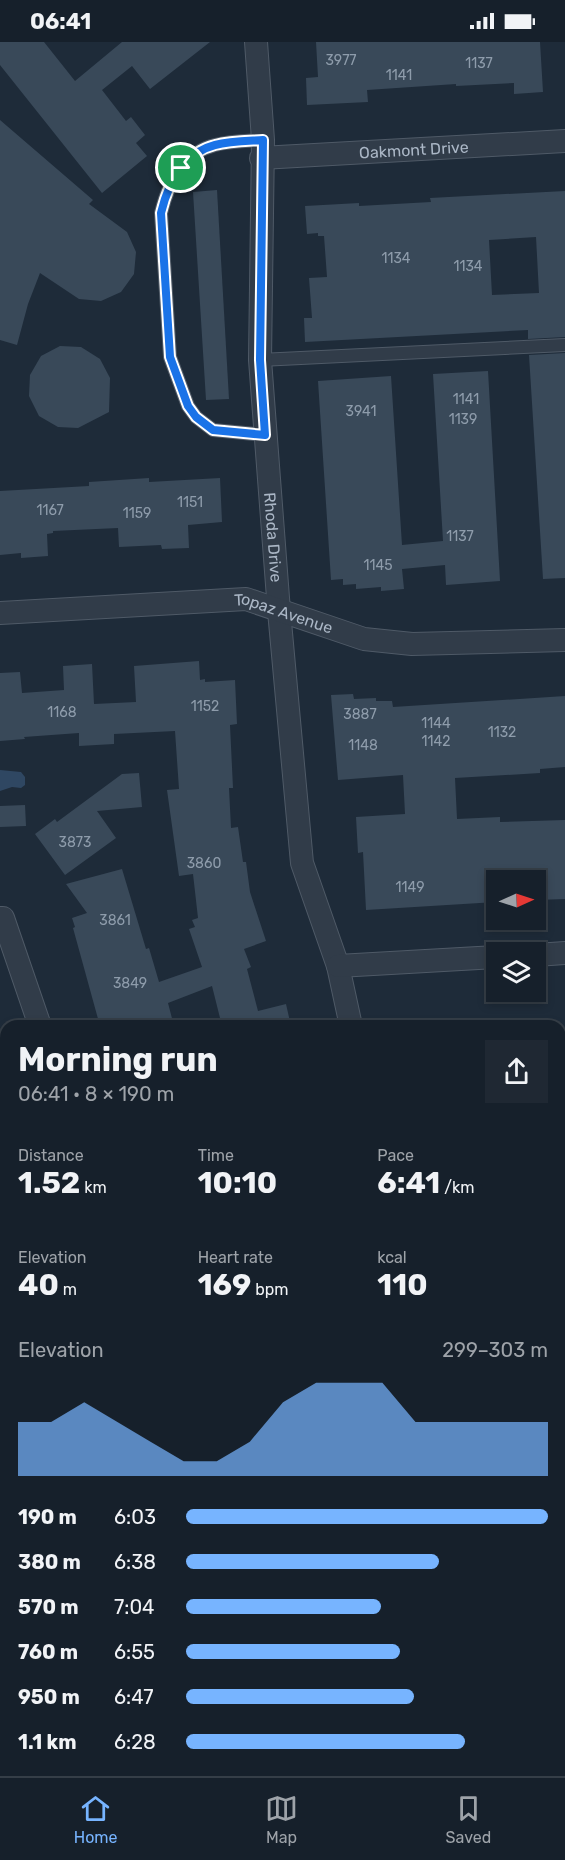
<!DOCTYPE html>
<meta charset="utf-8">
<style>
body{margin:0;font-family:Rubik,sans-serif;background:#1f2833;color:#f1f3f6;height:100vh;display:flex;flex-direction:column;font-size:22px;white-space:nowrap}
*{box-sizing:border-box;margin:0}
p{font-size:20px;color:#9ea3a9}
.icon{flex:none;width:33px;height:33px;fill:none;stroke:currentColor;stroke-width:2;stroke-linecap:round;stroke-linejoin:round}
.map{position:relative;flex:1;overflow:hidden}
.side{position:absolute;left:0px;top:978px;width:566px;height:756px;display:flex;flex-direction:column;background:#16202b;border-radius:18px 18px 0 0;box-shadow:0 3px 9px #0003,0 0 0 2px #353e47}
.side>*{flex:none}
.needle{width:39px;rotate:87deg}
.controls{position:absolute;left:486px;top:828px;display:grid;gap:12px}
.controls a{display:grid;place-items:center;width:60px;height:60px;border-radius:0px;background:#16202b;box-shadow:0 3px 9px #0003,0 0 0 2px #353e47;font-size:30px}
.pin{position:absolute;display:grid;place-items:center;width:51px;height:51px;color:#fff;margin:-26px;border:3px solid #fff;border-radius:50%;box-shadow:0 2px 6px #0007}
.round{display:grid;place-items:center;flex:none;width:63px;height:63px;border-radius:0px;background:#1f2833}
.headline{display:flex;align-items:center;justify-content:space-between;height:102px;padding:0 18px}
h1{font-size:33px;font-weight:700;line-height:45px}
.metrics{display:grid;grid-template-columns:repeat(3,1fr);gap:9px;height:102px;padding:6px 18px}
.metrics div{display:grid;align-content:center}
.metrics b{font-size:30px;font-weight:700}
.metrics small{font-size:16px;font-weight:400}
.metrics p{font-size:16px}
.chart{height:168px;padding:12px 18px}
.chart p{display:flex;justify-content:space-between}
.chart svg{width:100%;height:108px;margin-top:6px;fill:#77b4ff;opacity:.7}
ul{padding:0 18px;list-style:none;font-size:20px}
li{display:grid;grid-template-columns:96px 72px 1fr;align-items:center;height:45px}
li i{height:15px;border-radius:8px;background:#77b4ff}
.status{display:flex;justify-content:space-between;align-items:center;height:42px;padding:0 30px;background:#16202b;direction:ltr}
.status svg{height:16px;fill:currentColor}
.menu{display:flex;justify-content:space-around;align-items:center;height:84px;border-top:2px solid #353e47;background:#16202b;font-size:16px;color:#9ea3a9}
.menu a{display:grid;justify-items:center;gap:3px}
.menu .on{color:#77b4ff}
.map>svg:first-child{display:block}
</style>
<div class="status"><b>06:41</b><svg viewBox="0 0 49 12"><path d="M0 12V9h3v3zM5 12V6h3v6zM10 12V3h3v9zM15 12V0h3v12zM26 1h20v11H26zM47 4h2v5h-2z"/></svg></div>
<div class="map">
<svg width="565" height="1734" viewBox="0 0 565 1734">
<rect width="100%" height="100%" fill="#1e2b39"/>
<!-- water -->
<polygon fill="#2f4762" points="0,728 21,730 25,735 25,743 21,746 12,745 0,749"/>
<!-- building -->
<g fill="#394959" fill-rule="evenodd">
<polygon points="0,0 44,0 75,39 122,0 210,0 150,47 132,24 102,48 126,79 131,75 145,93 136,101 147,114 102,151 0,23"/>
<polygon points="316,0 540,0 543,50 514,52 514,41 456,44 456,42 367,48 368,60 307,63 306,36 318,35"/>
<polygon points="0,78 93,158 89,162 127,190 136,210 134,232 121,250 101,259 79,257 40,231 28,262 17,303 0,298"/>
<polygon points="217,148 229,357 206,358 193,150"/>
<path d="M565,149V295L528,297V288L305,300L304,276H312L309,236L327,235L324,194H318V191L307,192L305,164L359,161V164L431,160L430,156ZM536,195L539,251L492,253L489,198Z"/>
<polygon points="60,304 81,305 100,317 110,336 109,370 78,386 58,385 39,374 29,354 30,333 41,314"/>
<polygon points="565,311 565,536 543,537 529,313"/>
<polygon points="488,329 500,539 446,543 445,523 402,527 404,547 381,549 381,545 356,547 356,542 343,543 343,537 331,538 318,339 391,334 402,503 443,499 433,332"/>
<polygon points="149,436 149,440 220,436 222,480 188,483 189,506 162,507 161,503 119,505 118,486 53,489 53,491 47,492 48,514 21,516 21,511 0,513 0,449 89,444 89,440"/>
<polygon points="199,619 200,638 205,637 205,640 235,638 237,682 230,683 233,746 229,746 231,786 238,785 243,820 246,820 250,850 266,899 244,907 251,925 247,927 258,969 286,962 291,984 222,984 212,944 168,961 174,984 100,984 73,886 75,885 72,876 87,871 66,842 122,827 146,907 149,906 159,940 202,925 189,887 195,885 192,878 198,876 193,832 179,834 167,748 179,747 175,689 114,692 114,702 79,704 79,691 24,695 25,697 0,699 0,631 20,630 22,651 64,648 63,624 92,622 94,662 136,660 134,624"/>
<polygon points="353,652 354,657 376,656 376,659 392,659 393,665 565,654 565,725 540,727 540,731 455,736 457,777 500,775 500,780 565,778 565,857 536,858 536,838 496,838 496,860 366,868 363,810 358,811 356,775 405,772 403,733 338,738 331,653"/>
<polygon points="139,731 142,765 97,769 116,796 65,833 35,792 55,777 57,780 122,732"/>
<polygon points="25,763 26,784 0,785 0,764"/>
</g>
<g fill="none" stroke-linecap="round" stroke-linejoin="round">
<!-- lane casing -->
<g stroke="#4f5a67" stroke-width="14">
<g id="lane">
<path d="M263,98C247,99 230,99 215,103C183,111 168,142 161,171L170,315L188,364L196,375L213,388L265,393"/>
<polyline points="260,318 565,303"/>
</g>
</g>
<!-- street casing -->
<g stroke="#4f5a67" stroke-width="24">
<g id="street">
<path id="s1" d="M256,0L263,98L260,318L279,569L302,821L338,924L351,984"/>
<path id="s2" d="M261,116L565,99"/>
<path id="s3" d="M0,571L246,557L364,597L412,602L565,598"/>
<polyline points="0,876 3,876 40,984"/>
<polyline points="536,913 565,911"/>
<polyline points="338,924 496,915"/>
<polyline points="560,1229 565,1229"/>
<polyline points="560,1529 565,1529"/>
<polyline points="0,1559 6,1558"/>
<polyline points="105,1728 106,1734"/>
<polyline points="408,1728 408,1734"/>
</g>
</g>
<!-- lane -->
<use href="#lane" stroke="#313c49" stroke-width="12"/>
<!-- street -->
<use href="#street" stroke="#313c49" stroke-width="22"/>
</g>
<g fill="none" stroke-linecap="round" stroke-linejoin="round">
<!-- route casing -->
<g stroke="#fff" stroke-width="12">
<path id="route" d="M263,98L260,318L265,393L213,388L196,375L188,364L170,315L161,171C168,142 183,111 215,103C230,99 247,99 263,98Z"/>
</g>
<!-- route -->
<use href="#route" stroke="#1a73e8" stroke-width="8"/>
</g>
<g text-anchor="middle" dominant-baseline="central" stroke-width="6" stroke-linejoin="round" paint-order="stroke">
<!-- number labels -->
<g font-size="14" fill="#8e9cab">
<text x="341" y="18">3977</text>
<text x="479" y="21">1137</text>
<text x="399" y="33">1141</text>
<text x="396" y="216">1134</text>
<text x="468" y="224">1134</text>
<text x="466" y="357">1141</text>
<text x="361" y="369">3941</text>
<text x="463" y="377">1139</text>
<text x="190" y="460">1151</text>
<text x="50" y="468">1167</text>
<text x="137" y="471">1159</text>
<text x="460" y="494">1137</text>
<text x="378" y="523">1145</text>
<text x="205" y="664">1152</text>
<text x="62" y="670">1168</text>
<text x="360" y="672">3887</text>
<text x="436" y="681">1144</text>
<text x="502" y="690">1132</text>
<text x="436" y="699">1142</text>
<text x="363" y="703">1148</text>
<text x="75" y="800">3873</text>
<text x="204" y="821">3860</text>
<text x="410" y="845">1149</text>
<text x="115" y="878">3861</text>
<text x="130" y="941">3849</text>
</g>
<!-- street labels -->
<g font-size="16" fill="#abb7c6" stroke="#17222d">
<text stroke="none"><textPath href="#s2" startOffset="153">Oakmont Drive</textPath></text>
<text stroke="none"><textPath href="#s1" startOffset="496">Rhoda Drive</textPath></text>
<text stroke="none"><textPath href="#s3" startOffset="286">Topaz Avenue</textPath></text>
</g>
</g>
</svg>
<div class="controls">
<a><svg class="needle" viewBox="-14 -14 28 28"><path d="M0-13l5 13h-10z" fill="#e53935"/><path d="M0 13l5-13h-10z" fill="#9ea3a9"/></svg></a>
<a><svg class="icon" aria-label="layers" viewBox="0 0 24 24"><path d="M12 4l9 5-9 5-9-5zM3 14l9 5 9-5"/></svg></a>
</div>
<div class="pin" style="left:181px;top:126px;background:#1e9e55"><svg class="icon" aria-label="arrive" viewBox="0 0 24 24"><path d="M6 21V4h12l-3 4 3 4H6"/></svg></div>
<section class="side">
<div class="headline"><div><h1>Morning run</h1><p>06:41 · 8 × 190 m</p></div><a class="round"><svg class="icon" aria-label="share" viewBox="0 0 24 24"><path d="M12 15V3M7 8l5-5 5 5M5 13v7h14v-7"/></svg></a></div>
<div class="metrics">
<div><p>Distance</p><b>1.52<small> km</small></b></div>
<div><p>Time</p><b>10:10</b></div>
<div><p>Pace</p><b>6:41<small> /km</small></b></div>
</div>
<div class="metrics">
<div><p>Elevation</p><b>40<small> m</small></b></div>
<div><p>Heart rate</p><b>169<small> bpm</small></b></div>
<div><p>kcal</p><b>110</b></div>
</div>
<div class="chart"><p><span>Elevation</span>299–303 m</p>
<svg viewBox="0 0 160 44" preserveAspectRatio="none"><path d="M0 44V22L10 22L20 14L30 22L40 30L50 38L60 38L70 30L80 14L90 6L100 6L110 6L120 22L130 22L140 22L150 22L160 22V44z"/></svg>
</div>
<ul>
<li><b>190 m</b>6:03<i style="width:100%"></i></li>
<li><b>380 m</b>6:38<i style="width:70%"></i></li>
<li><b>570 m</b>7:04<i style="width:54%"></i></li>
<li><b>760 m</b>6:55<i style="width:59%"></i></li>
<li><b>950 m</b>6:47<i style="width:63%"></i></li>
<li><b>1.1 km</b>6:28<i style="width:77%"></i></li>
</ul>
</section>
</div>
<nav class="menu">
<a class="on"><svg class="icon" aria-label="home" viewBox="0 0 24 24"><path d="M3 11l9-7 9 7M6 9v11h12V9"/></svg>Home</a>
<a><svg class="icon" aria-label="map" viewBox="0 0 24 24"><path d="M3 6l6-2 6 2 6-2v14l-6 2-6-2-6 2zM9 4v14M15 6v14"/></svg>Map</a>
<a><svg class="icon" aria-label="saved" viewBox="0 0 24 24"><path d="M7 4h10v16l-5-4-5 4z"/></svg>Saved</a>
</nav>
